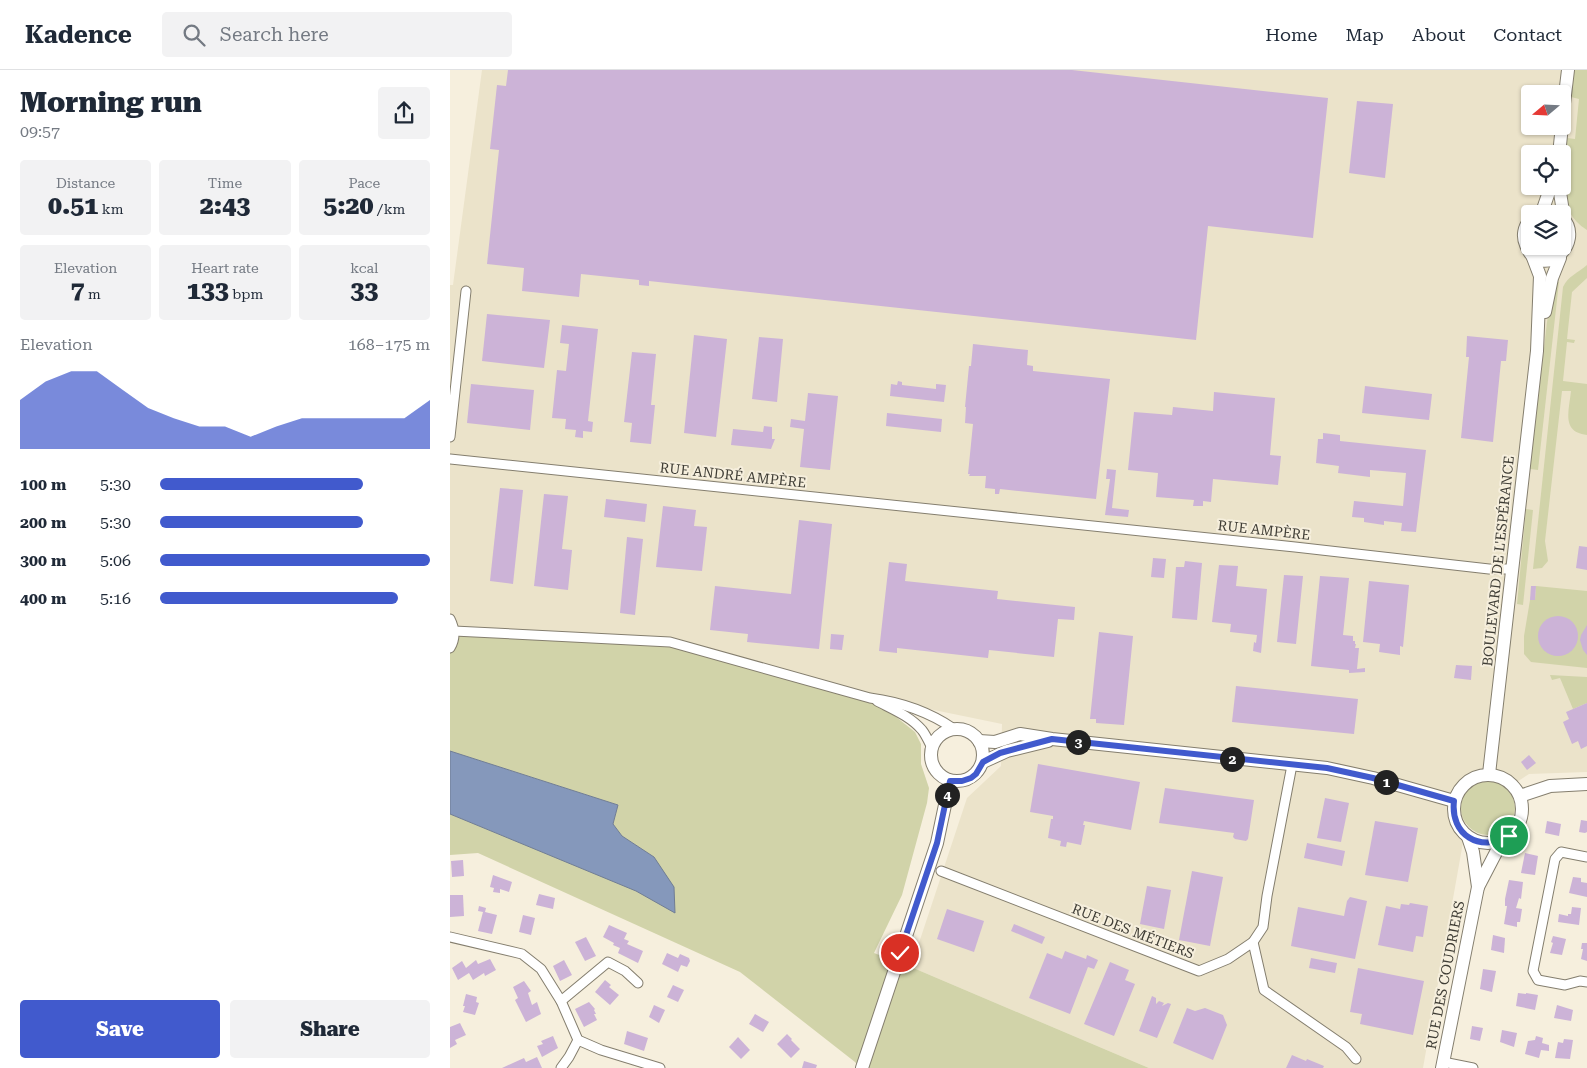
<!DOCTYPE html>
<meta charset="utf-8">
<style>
body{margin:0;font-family:"Roboto Serif",serif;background:#f2f2f3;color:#1f2937;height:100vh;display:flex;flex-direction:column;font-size:19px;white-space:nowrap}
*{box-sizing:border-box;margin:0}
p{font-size:16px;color:#747a83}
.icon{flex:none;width:28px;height:28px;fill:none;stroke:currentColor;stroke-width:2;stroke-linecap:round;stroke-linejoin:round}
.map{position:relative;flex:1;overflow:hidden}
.side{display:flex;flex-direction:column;background:#fff;width:450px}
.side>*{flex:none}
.needle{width:32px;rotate:251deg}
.buttons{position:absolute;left:1071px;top:15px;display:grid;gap:10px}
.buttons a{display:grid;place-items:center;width:50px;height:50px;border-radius:5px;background:#fff;box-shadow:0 1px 4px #0004;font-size:25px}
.pin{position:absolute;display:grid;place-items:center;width:42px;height:42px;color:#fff;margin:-21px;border:2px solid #fff;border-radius:50%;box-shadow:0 1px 5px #0007}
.km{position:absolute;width:25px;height:25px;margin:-12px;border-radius:50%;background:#222;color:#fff;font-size:14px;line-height:25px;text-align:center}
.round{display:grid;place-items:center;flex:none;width:52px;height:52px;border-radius:5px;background:#f2f2f3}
.headline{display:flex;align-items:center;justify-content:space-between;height:85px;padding:0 20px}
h1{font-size:28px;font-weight:800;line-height:38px}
.stats{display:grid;grid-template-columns:repeat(3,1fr);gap:8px;height:85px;padding:5px 20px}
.stats div{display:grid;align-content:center;border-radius:5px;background:#f2f2f3;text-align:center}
.stats b{font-size:25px;font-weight:800}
.stats small{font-size:14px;font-weight:400}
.stats p{font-size:14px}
.chart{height:140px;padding:10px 20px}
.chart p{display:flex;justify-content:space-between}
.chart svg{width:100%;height:90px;margin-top:5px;fill:#415acd;opacity:.7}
.action{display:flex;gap:10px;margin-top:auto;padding:10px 20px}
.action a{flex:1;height:58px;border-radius:5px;background:#415acd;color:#fff;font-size:20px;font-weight:800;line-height:58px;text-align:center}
.action a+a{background:#f2f2f3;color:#1f2937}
ul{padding:0 20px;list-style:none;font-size:16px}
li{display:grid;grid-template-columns:80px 60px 1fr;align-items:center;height:38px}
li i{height:12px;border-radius:6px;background:#415acd}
header{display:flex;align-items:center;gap:30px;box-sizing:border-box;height:70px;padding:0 25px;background:#fff;border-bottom:1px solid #e0e1e3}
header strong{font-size:24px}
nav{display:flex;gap:28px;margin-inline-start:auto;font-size:18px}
.search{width:350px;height:45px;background:#f2f2f3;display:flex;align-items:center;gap:12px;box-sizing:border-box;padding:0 18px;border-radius:5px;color:#747a83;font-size:19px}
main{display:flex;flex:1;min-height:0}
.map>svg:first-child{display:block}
</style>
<header>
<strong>Kadence</strong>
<div class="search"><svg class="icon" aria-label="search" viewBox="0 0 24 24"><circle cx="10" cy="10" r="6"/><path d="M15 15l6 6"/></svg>Search here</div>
<nav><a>Home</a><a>Map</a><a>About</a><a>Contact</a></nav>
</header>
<main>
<section class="side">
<div class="headline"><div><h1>Morning run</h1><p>09:57</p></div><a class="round"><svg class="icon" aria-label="share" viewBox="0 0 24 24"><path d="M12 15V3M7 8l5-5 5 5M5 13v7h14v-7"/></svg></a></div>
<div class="stats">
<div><p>Distance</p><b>0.51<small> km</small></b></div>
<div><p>Time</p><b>2:43</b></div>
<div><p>Pace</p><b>5:20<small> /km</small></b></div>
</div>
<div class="stats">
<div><p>Elevation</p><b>7<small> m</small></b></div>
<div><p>Heart rate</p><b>133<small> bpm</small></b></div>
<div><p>kcal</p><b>33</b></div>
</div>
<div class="chart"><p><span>Elevation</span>168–175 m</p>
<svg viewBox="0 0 160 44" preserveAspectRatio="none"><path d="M0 44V20L10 11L20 6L30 6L40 15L50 24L60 29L70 33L80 33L90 38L100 33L110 29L120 29L130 29L140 29L150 29L160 20V44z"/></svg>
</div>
<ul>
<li><b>100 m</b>5:30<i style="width:75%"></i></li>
<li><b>200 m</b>5:30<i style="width:75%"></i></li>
<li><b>300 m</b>5:06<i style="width:100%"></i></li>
<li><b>400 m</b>5:16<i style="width:88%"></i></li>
</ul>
<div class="action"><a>Save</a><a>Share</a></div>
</section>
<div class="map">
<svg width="1137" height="998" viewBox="0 0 1137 998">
<rect width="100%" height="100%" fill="#f6efdd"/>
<!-- built -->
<path fill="#ebe3ca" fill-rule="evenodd" d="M32,0H1137V702L1079,704L1018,744L973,998H699L461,897L517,728L551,696L552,654L421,627L0,560V215H3ZM1080,24H1112V56H1080ZM1080,84H1112V116H1080ZM1080,144H1112V176H1080Z"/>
<!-- green -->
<g fill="#d1d3a9">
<path d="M1124,0H1137V160C1104,140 1114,100 1117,68L1125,69L1129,29L1121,27Z"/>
<path d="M1137,195V208L1122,222L1117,269L1125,270L1124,273L1117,272L1113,311L1137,314V365C1111,362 1119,341 1121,321H1112L1095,471L1098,491L1092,498L1083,499L1113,217C1118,206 1128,203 1137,195Z"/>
<polygon points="1104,211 1109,212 1088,400 1080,399 1097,252"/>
<polygon points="1076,439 1083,440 1073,535 1067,534"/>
<polygon points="1086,516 1137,521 1137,598 1081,592 1074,584 1074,566 1080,530 1085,530"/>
<polygon points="0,560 220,572 421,627 465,662 471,674 471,694 479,718 477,733 452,825 424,883 461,897 699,998 410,998 405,992 290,902 28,783 0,785 0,744 187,821 225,842 204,787 172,766 163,754 168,735 0,681"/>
<polygon points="1100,605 1137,607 1137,633 1123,639 1110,608 1102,610"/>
<circle cx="1038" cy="738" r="27"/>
</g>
<!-- water -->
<polygon fill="#8598bb" stroke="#707d93" points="0,681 168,735 163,754 172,766 204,787 224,817 225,843 186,821 0,744"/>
<!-- building -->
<g fill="#ccb3d7">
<polygon points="58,0 622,0 878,28 863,168 758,156 746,270 199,211 199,216 189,215 189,210 131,204 129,227 72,221 74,198 37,194 49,80 40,79 47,15 56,16"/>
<polygon points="907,31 943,34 935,108 899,103"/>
<polygon points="37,244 100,250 94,298 32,291"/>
<polygon points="112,255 148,259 138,351 143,352 142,362 133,361 133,368 125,367 126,360 115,359 116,349 102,348 107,300 116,301 119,274 110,273"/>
<polygon points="244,265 277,269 266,367 234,363"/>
<polygon points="1017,266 1058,270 1056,291 1051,291 1043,372 1011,368 1019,287 1016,287"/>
<polygon points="309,267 333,269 327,332 302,329"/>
<polygon points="523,274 578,280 577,295 583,296 583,301 660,309 646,429 550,419 549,424 545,424 545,419 535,418 536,406 519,406 520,404 518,404 523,354 515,353 516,337 515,337 519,296 521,296"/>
<polygon points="182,282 206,284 201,335 205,335 201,374 180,372 182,353 174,352"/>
<polygon points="448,311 452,312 452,315 486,319 486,314 496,315 494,332 440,326 441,314 447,315"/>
<polygon points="21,314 84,320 80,360 17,353"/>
<polygon points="915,316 982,324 979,350 912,343"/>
<polygon points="764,322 825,328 820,385 831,386 828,415 763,409 761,432 753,431 753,436 743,436 744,430 706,427 708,403 678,400 684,342 722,345 723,337 763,341"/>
<polygon points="358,323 388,326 380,400 350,397 354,359 340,357 341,349 355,351"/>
<polygon points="437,343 492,349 491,362 436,356"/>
<polygon points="314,356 322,357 322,369 325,369 321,379 281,375 283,359 313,362"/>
<polygon points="873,363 890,365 890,371 976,380 966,462 951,461 952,453 934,451 934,455 914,452 914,448 902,447 904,431 953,436 956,403 920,400 920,407 888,403 889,396 866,393 868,369 873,369"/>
<polygon points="657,399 666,400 662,438 679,440 678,447 655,445 660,409 656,409"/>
<polygon points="50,418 73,420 63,514 40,511"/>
<polygon points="94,424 118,426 112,479 122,480 118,520 84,516"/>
<polygon points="156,429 197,434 195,452 154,447"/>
<polygon points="213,436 246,440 244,456 257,457 252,501 206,497"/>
<polygon points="349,450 382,454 369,579 297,572 298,564 260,560 265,516 341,524"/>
<polygon points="177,467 193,469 185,545 170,543"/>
<polygon points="1129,476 1137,477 1137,500 1126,498"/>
<polygon points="703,488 716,489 714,508 701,507"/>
<polygon points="735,491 752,493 747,550 722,548 726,497 734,497"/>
<polygon points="439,492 457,494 455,511 548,521 547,529 625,537 624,550 608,549 604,587 539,580 538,588 447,578 447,583 429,581"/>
<polygon points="769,495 788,496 786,516 817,519 811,583 803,581 804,572 806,573 807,565 780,562 781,554 762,552"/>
<polygon points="834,505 853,506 846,574 827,572"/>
<polygon points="870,506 899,508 893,565 903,566 903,571 905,571 905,574 906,574 905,578 909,578 907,599 915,598 915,602 899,603 899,600 861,596"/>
<polygon points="919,511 959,515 953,577 950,576 950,585 929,582 930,574 913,572"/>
<polygon points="1081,516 1086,516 1085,530 1080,530"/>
<circle cx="1108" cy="566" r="20"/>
<polygon points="1137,555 1137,585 1133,580 1130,570 1131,565"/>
<polygon points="649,562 683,566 674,655 646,653 646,649 640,649"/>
<polygon points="381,564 394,565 392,580 380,579"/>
<polygon points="1006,595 1022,596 1021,610 1004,608"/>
<polygon points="786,616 908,629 904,664 782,652"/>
<polygon points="1137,633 1137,676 1131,679 1128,671 1122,674 1113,652 1119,649 1116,642"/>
<polygon points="1079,685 1086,693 1077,700 1071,692"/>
<polygon points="588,694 690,712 681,760 634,751 633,755 635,755 631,775 617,772 616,777 610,776 611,771 598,768 601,749 603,749 603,746 580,742"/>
<polygon points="715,718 804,730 798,769 796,771 785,769 783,767 784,763 709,753"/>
<polygon points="875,728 899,733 891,772 867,768"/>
<polygon points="1131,750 1137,751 1137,762 1135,763 1129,762"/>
<polygon points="925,751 968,758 958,812 915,805"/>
<polygon points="1097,751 1111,754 1109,766 1095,763"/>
<polygon points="857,773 895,781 892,796 854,788"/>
<polygon points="1075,783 1088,786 1085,805 1071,803"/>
<polygon points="13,790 14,806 2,807 1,791"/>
<polygon points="742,801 773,807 760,876 729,870"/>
<polygon points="43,805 62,812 59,822 50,819 50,823 43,822 44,818 40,817"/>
<polygon points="1123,807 1131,808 1131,812 1137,813 1137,827 1119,823"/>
<polygon points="1059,810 1073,812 1071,829 1069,828 1066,838 1072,839 1070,852 1067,852 1067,857 1054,854 1057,836 1055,836 1055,829"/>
<polygon points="697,816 721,820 714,859 690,854"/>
<polygon points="89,824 105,828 103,839 86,835"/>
<polygon points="0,825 13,825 14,846 0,847"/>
<polygon points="900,827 917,831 905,889 841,876 848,837 894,846 897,831"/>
<polygon points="960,833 978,836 973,867 966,866 963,882 928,875 936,836 950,839 951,834 959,835"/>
<polygon points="29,836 36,838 35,842 47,845 42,864 28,861 33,842 28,841"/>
<polygon points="1122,837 1131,838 1129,855 1108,852 1109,844 1118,846 1118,844 1121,844"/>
<polygon points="497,839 534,851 524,882 487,869"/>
<polygon points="73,845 85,848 81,865 69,862"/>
<polygon points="564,854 595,867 592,874 561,861"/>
<polygon points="159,855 177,863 174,869 179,871 177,874 193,881 188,893 168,883 170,878 163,875 164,873 153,867"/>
<polygon points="1043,865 1055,868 1054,883 1041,880"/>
<polygon points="1103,866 1116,869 1112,885 1100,883 1103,873 1101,872"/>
<polygon points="136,867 146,886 135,891 125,872"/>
<polygon points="1132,873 1137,873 1137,891 1131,889 1133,879 1131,879"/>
<polygon points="615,881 636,889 637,885 648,890 644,899 638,897 620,944 579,928 597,883 612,889"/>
<polygon points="217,883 228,888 230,884 239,888 240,891 237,897 231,895 228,902 212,894"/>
<polygon points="861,888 887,893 885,903 859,898"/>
<polygon points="40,889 46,900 35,906 34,903 23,910 19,903 8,910 2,898 12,891 16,898 26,890 28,894"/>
<polygon points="114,890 122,905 110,911 103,896"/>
<polygon points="660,892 679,900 675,910 685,914 664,966 634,954"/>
<polygon points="908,898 974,911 963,965 910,954 912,944 900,942"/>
<polygon points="1033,899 1046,901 1042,922 1030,919"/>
<polygon points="155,910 161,915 159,917 169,925 160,935 145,922"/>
<polygon points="74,911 81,921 78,923 82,935 87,932 91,944 76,952 65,930 68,928 63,917"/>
<polygon points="223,915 234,920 228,932 217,927"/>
<polygon points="1068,923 1076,924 1076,923 1088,925 1085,940 1066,936"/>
<polygon points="16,924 27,927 26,932 29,933 25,945 13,942 15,936 13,936"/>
<polygon points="702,926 706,928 706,934 709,931 714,933 712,936 718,933 721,934 707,968 689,961"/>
<polygon points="139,932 145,939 144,940 146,944 144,944 147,950 134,957 125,939"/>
<polygon points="204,935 215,940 209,953 199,947"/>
<polygon points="1107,935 1123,940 1121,951 1104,948"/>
<polygon points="737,938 745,941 755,938 773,945 777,955 763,990 723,973"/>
<polygon points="305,944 319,952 313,962 299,954"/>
<polygon points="10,953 16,965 5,970 7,974 0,978 0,957"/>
<polygon points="1022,956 1033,958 1030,971 1020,969"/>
<polygon points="1052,960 1067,963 1064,977 1050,972"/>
<polygon points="177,961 198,968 194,981 174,974"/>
<polygon points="337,964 342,969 341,970 350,979 341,988 327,974"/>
<polygon points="103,966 108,978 92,987 87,976 93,974 91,971"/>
<polygon points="1086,966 1093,968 1092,973 1099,975 1099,981 1091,980 1089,988 1075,984 1078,971 1085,970"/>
<polygon points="288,967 300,980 291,989 279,977"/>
<polygon points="1114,969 1123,970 1120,989 1105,988 1108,972 1113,973"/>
<polygon points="842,985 856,991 857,989 874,996 873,998 836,998"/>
<polygon points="87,987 92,998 52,998 74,988 76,992"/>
<polygon points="354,991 367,995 366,998 352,998"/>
</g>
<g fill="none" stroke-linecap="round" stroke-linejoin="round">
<!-- street casing -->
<g stroke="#847e6e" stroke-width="11">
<g id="street">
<polyline points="0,367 16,221"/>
<polyline points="0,389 845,477 1039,499 1062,499"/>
<path d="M0,549C5,559 6,568 0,578"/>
<path d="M4,561L220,572L420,628C450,632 478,641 504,659"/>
<path d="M427,631C442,639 460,646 472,660C476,665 479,672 482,678"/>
<polyline points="1137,787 1111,782 1105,789 1083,901 1088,910 1115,915 1130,911 1137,912"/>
<polyline points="491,801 749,901 778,889 803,872 813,857 817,826 842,695"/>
<polyline points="0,867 72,884 91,899 111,931 128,970 151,980 210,998"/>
<polyline points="803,872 814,920 896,977 906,989"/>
<polyline points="111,931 158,892 175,901 188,913"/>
<polyline points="993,992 1023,998"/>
<polyline points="111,998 119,987 128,970"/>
</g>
</g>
<!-- secondary casing -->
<g stroke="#847e6e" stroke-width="14">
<g id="secondary">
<polyline points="1112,50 1118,0"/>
<polyline points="1109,84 1112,56"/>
<polyline points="1109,116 1114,148"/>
<polyline points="1092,142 1101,116"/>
<path d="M1080,150C1074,157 1072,166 1076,175C1090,213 1137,174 1112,147"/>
<polyline points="1095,242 1102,208 1110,188"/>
<circle cx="507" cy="685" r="26"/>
<polyline points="529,671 545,672 570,664 602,669 877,698 923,708 1004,731"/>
<polyline points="533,692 557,681 598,671"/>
<polyline points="1039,704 1087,281 1090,206 1082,185"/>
<circle cx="1038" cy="739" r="34"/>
<polyline points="1070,726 1100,716 1137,714"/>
<polyline points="1028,817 1053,769"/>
<polyline points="412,998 487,773 500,711"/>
<polyline points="992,998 1028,817 1023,782 1018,767"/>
</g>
</g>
<!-- street -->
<use href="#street" stroke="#fff" stroke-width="9"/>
<!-- secondary -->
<use href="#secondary" stroke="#fff" stroke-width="12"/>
</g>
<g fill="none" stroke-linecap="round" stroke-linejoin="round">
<!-- route casing -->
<g stroke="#fff" stroke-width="10">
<path id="route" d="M450,883L487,773L500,711H512L521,708L526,704L533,692L550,683L602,669L877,698L923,708L1004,731C1000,765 1030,783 1059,766"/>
</g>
<!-- route -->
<use href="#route" stroke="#415acd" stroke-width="6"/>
</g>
<g text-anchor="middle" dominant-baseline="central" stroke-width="4" stroke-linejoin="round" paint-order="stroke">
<!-- street labels -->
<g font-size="14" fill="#3f3d35" stroke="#f6efdd">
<text transform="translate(283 405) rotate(6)">RUE ANDRÉ AMPÈRE</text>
<text transform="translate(814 460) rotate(6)">RUE AMPÈRE</text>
<text transform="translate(1048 491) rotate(-84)">BOULEVARD DE L'ESPÉRANCE</text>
<text transform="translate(683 861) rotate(21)">RUE DES MÉTIERS</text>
<text transform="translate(995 905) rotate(-79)">RUE DES COUDRIERS</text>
</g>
</g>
</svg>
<div class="buttons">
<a><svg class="needle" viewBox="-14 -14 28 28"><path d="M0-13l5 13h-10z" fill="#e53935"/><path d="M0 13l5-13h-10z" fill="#747a83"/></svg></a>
<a><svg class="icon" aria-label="locate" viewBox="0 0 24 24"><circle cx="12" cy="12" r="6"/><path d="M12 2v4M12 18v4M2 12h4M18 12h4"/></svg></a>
<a><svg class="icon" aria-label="layers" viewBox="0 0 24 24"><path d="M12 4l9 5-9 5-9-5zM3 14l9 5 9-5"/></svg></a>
</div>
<div class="pin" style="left:1059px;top:766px;background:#1e9e55"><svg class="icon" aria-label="arrive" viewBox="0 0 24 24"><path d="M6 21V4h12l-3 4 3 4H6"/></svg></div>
<div class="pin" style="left:450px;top:883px;background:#d93025"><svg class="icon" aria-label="check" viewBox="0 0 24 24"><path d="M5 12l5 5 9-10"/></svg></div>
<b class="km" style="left:936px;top:712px">1</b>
<b class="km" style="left:782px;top:689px">2</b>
<b class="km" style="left:628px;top:672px">3</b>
<b class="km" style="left:497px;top:725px">4</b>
</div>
</main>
